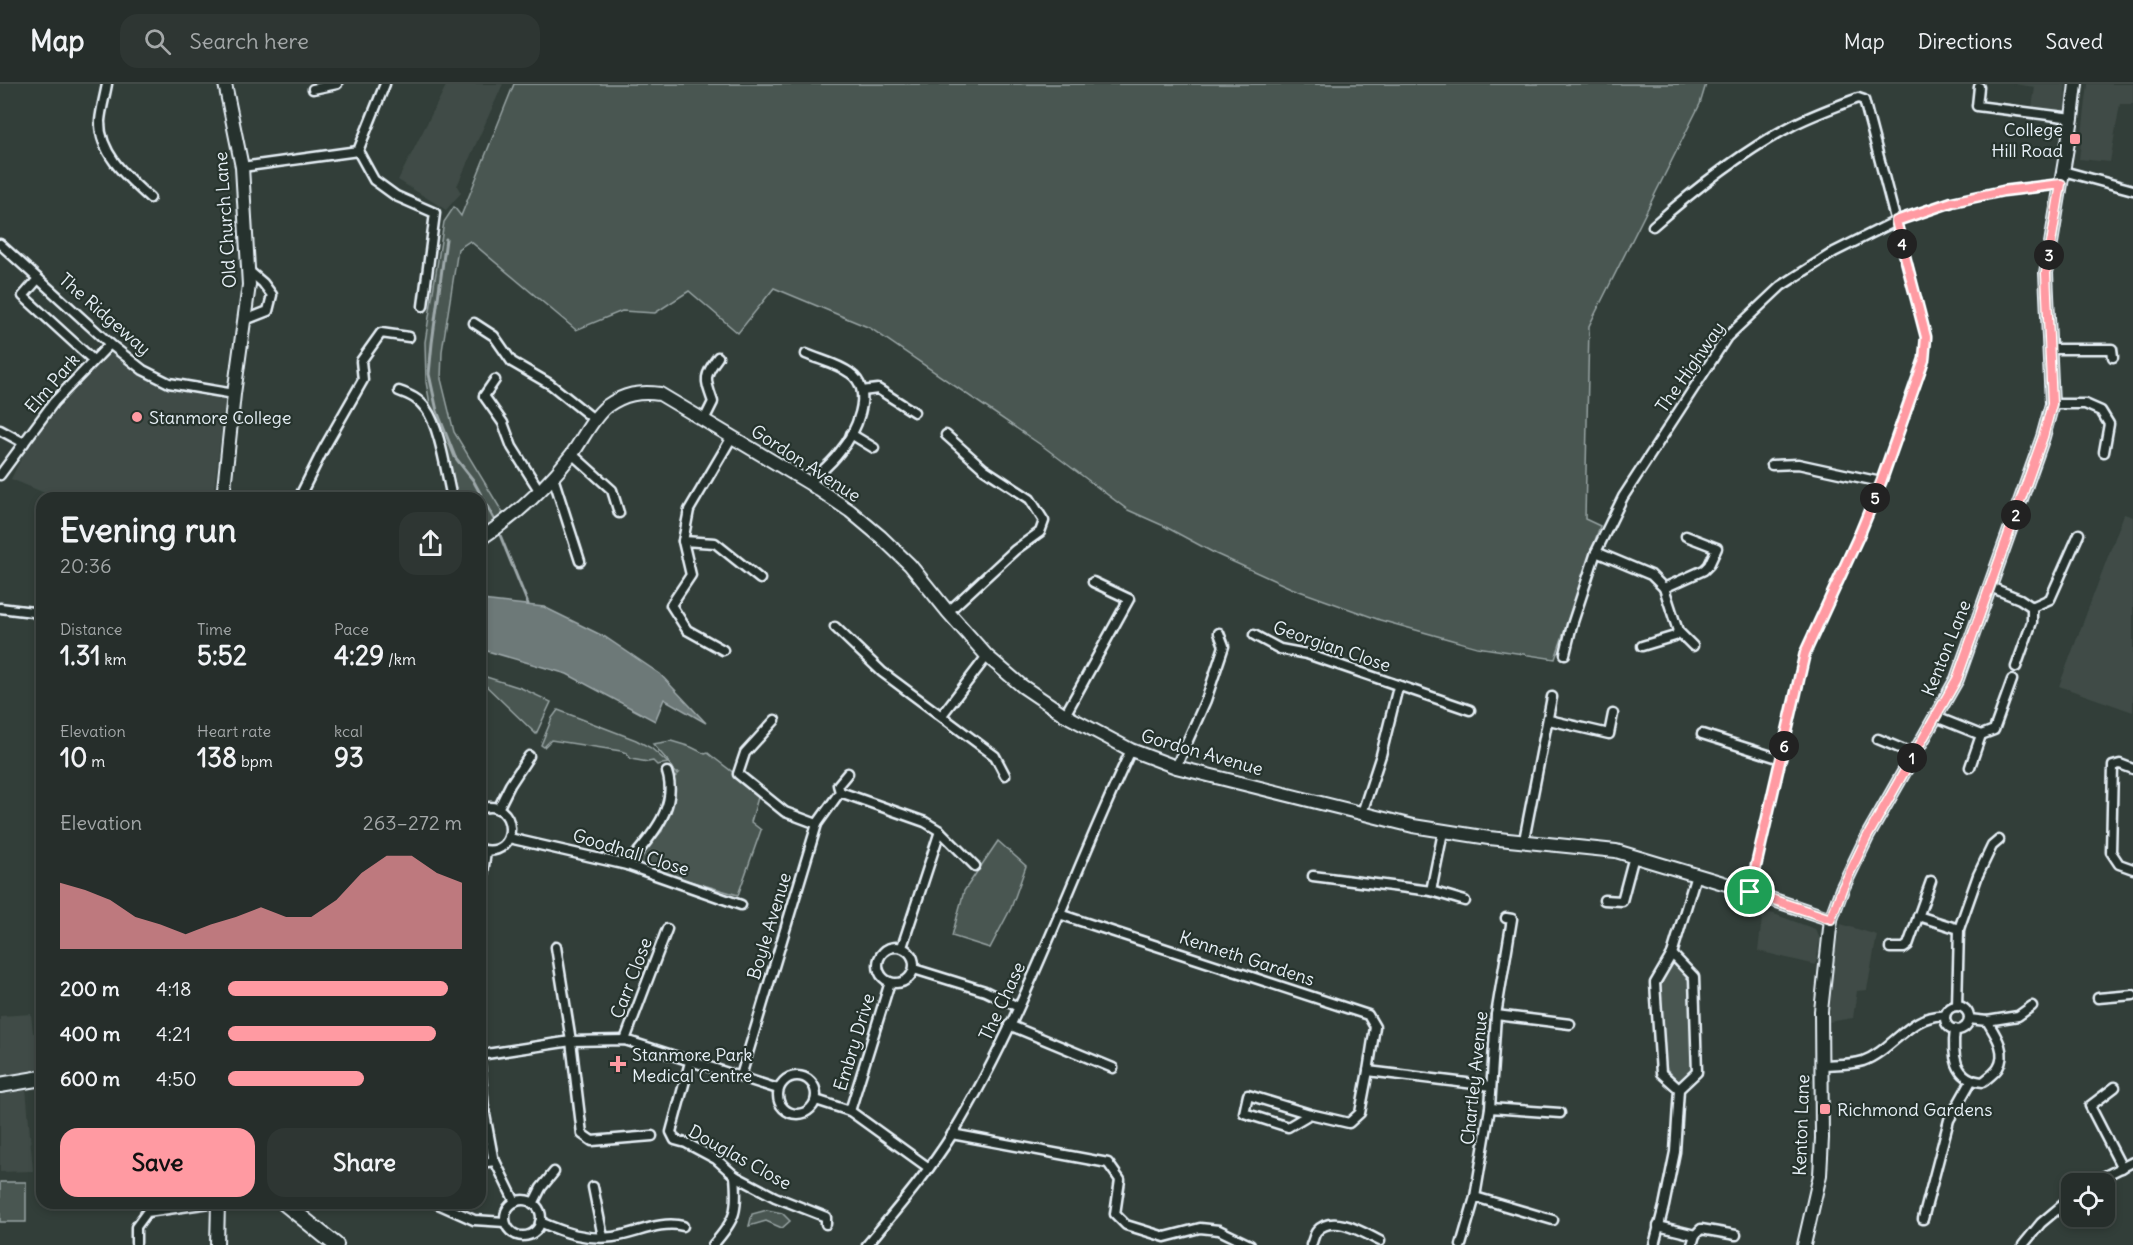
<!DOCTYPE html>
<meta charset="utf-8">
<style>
body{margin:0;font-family:Delius,sans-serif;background:#2e3633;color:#f1f3f6;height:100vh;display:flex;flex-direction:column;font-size:22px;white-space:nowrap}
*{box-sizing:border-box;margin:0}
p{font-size:20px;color:#a4a8a9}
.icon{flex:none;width:33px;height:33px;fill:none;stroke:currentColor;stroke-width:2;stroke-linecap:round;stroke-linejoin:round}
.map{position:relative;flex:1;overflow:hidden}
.details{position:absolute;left:36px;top:408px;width:450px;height:717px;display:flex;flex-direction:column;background:#262e2b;border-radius:18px;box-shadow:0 3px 9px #0003,0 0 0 2px #424a47}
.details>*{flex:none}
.buttons{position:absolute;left:2061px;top:1089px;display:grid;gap:12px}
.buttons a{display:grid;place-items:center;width:54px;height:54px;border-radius:12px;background:#262e2b;box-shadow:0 3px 9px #0003,0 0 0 2px #424a47;font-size:30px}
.pin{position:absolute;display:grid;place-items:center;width:51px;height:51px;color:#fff;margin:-26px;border:3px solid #fff;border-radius:50%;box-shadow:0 2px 6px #0007}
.km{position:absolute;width:30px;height:30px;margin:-15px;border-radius:50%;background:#222;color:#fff;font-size:16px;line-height:30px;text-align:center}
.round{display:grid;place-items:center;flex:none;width:63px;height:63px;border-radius:18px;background:#2e3633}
.head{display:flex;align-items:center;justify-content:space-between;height:102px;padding:0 24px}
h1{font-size:33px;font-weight:800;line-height:45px}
.stats{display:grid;grid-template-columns:repeat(3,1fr);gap:9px;height:102px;padding:6px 24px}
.stats div{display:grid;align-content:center}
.stats b{font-size:26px;font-weight:800}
.stats small{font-size:16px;font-weight:400}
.stats p{font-size:16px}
.chart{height:168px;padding:12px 24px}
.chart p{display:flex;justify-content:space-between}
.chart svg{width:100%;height:108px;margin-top:6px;fill:#ff9aa2;opacity:.7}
.action{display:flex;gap:12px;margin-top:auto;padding:12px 24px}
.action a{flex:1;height:69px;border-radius:18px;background:#ff9aa2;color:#111;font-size:24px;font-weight:800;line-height:69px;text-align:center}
.action a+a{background:#2e3633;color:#f1f3f6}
ul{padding:0 24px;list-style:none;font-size:20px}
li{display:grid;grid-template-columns:96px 72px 1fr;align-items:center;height:45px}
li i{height:15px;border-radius:8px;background:#ff9aa2}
header{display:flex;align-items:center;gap:36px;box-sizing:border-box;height:84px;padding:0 30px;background:#262e2b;border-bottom:2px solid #424a47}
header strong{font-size:28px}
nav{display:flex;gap:33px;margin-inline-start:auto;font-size:21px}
.search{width:420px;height:54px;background:#2e3633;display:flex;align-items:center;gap:15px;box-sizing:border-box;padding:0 21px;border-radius:18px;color:#a4a8a9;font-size:22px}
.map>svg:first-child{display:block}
</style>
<header>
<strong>Map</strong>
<div class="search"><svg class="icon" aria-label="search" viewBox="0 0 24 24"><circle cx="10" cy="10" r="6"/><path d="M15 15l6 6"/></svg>Search here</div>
<nav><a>Map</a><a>Directions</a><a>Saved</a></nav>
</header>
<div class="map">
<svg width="2133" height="1161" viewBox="0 0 2133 1161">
<rect width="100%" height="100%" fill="#323e39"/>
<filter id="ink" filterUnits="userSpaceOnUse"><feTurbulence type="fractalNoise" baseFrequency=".0167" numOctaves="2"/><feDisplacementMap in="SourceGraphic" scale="12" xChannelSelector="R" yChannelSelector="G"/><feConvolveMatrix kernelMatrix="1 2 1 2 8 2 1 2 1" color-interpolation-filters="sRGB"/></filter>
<g filter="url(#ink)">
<!-- built -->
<g fill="#3f4b46">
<polygon points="447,0 503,0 457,102 461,109 446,126 398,96"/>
<polygon points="2013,0 2066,0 2064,29 2032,24 2035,3"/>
<polygon points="2088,0 2133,0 2133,20 2120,20 2110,78 2079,75"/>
<polygon points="112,266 161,300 226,312 213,414 57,414 11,395 31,354"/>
<polygon points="2124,430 2133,433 2133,628 2059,602"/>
<polygon points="1763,826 1815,845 1820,854 1816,881 1758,867"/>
<polygon points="1841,840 1877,851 1867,906 1857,907 1853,934 1829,938 1834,871"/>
<polygon points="31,930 33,949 42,949 42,988 25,991 33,1087 0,1088 0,932"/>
</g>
<!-- green -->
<g fill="#495651" stroke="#98a4a4" stroke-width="1.5">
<polygon points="514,0 1706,0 1700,20 1589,242 1585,435 1600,442 1555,575 1477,563 1380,536 1291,504 1216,470 1164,442 1128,426 1044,363 870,244 774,204 738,249 689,207 655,229 622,227 576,246 470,157 458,165 442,267 441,295 454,348 503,429 480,448 480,414 459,414 440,348 430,320 426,298 425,258 444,138 454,123 461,132"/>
<polygon points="480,591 521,604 551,618 536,650 480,596"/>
<polygon points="558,626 636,656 651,664 668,679 657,681 653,677 648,678 631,675 626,669 621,667 551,656 544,663 541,661 552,634"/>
<path d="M671,657L691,663L705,670L708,669C725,683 742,694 759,710L751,738L761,746L738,811L655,787L638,778L637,775L662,747L671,718L674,694L679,689H675L667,676L653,660Z"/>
<polygon points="998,757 1026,782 1011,824 990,864 952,852 964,807"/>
<polygon points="1672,878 1691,894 1693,986 1679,998 1663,981 1660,903"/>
<rect x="0" y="1098" width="26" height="40"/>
<polygon points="767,1126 782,1129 790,1137 782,1144 766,1137 749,1142 752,1130"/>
</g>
<!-- water -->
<polygon fill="#6d7978" stroke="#9ea9ab" stroke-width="1.5" points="482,516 544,523 605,553 660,590 706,639 664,615 655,637 567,590 480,565 480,520"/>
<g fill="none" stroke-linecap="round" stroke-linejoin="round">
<!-- stream -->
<g stroke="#9ea9ab" stroke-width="3">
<polyline points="446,155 432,259 429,290 437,327 455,373 473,396 495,437"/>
<polyline points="500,451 528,520"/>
</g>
<!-- street casing -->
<g stroke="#e8f1f8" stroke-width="13">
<g id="street">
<path d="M107,0C105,12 101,25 100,37C99,70 128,94 150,114"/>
<polyline points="1979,3 1977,22 2072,34"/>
<polyline points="313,5 337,0"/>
<polyline points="358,67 374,96 396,112 435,129 423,222"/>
<polyline points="358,67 385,0"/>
<polyline points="242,83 358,67"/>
<polyline points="2063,87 2133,106"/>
<path d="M1653,142C1697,103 1743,67 1795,40C1815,30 1837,22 1858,14L1864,16L1926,253L1924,275L1881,398L1861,447L1805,569L1750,808"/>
<polyline points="0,160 110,260 143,286 169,299 234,310"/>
<polyline points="38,195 23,212 93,276"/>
<polyline points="245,236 268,227 272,211 263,199 249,187"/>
<polyline points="474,239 494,252 512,278 550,300 595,336"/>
<polyline points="2049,265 2112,265 2113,273"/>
<path d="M806,270C820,276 838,280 850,289C876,307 855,350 839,369C831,380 819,389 809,399"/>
<polyline points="495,296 484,312 503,339 512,363 539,406"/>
<path d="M399,307C410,311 419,315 426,325C440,344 446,389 452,414"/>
<polyline points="862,307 878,305 914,328"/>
<polyline points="2052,320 2085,320 2101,327 2109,340 2104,368"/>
<path d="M704,336L713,318C705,295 703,293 718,273"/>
<polyline points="0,346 24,359"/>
<polyline points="851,350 874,364"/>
<polyline points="946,351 984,385 1030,415 1044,437 1040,448 1015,466 948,528"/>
<polyline points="572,370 612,406 619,429"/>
<polyline points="1772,381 1798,380 1881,398"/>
<polyline points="0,391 54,318 110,260"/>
<polyline points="553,393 580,477"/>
<polyline points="299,414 323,366 363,296 361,277 381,249 409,253"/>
<polyline points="683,457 715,459 760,495"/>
<polyline points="1596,468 1651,491 1664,504 1678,547 1693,562"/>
<polyline points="1990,503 2020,515 2032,523"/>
<polyline points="1664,504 1704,486 1709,481 1717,464 1686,452"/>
<polyline points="0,524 33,528 42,533"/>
<polyline points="835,543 882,588 995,672 1005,691"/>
<polyline points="1254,551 1280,565 1307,570 1470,626"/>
<polyline points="1642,562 1675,552 1678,547"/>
<polyline points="723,566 687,546 671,521 691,491 683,457 689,426 732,353"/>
<polyline points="1565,570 1572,541 1596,468 1623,413 1727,253 1781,202 1834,168 1896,137 1952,118 2003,107 2061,100"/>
<polyline points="2016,583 2032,538 2032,523 2050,515 2079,450"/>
<polyline points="942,631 987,572"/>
<polyline points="1065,631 1129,515 1093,498"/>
<polyline points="1936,633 1981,651"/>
<polyline points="775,636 745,669 738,690 785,728 817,740"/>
<polyline points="1549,636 1609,650 1613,630"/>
<polyline points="1702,650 1781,675"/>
<polyline points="1878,655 1914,670"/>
<polyline points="1176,683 1206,616 1224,562 1219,549"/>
<polyline points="1970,683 1981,651 1994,646 2012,596"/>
<polyline points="2133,685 2120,680 2113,682 2111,768 2119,780 2133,785"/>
<polyline points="840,708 925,738 940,747 975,782"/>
<polyline points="840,708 838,701 848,689"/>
<path d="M480,725C518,711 522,777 480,765"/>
<polyline points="498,725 510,701 529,672"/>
<polyline points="1362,729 1381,671 1398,603"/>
<polyline points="509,754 627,781 741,821"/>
<polyline points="1526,758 1525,751 1552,613"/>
<path d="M627,781C649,755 679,724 667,688"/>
<polyline points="1313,792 1431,807 1443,748"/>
<polyline points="1431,807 1465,817"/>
<polyline points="480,812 486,767"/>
<polyline points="1604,816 1622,817 1634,772"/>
<polyline points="1059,830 1368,931 1375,943 1368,987"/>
<polyline points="1918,832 1959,845"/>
<circle cx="896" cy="881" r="18"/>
<polyline points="556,863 571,957 582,1050 592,1057 652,1052"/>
<polyline points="902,863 940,747"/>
<polyline points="1890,864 1904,864 1908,861 1931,797"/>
<polyline points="914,885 985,907 1018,923"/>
<polyline points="2098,914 2133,911"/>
<polyline points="1957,922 1959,845 1978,791 1992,762 1999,756"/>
<circle cx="1957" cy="934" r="12"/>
<polyline points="1496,931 1570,940"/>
<polyline points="1987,937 2018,932 2032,922"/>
<polyline points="1009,941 1113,984"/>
<path d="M1955,945C1952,970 1954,996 1983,998C1988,994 1995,989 1998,984C2008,968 1995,950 1987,937L1969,935"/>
<polyline points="625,956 667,845"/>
<polyline points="480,971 571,957 625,956 778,1005"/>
<polyline points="690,978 671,1048 675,1056 686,1059 716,1075 735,1092 775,1113 826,1133 826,1140"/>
<path d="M1821,981C1834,980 1850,981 1863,977C1893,966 1911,929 1945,932"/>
<polyline points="480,982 484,1025 493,1073 515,1118"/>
<circle cx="797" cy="1011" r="19"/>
<polyline points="741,992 817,740 840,708"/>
<polyline points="2115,1003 2090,1022 2122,1084"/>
<polyline points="1679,1005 1661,989 1655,899 1672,870 1696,791"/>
<polyline points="816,1016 850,1027 929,1084"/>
<polyline points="1490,1024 1560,1029"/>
<polyline points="850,1027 890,898"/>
<polyline points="1310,1030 1288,1043 1244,1029 1248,1011 1310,1030 1349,1039 1360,1029 1368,987 1491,1002"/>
<polyline points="952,1050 1108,1079 1120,1096 1115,1130 1126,1141 1165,1153 1200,1144 1219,1146 1250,1161"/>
<polyline points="480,1079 495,1077"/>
<polyline points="2089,1100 2133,1078"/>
<polyline points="593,1103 603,1153"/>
<polyline points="1475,1113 1553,1136"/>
<circle cx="523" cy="1134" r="18"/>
<polyline points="436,1119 474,1136 505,1138"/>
<polyline points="533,1120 541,1104 554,1088"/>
<polyline points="1923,1135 1949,1036 1971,997"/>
<path d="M540,1138C565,1149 586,1156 613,1153C636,1150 660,1136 683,1142"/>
<polyline points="1658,1142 1695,1151"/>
<polyline points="136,1159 136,1143 147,1128 210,1119"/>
<path d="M713,1161C736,1135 738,1127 735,1092"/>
<path d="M867,1161C897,1125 928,1089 953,1049C1026,929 1071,793 1131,666"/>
<path d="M1311,1161C1313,1157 1314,1150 1317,1147C1333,1129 1364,1149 1380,1157"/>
<polyline points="1461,1161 1475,1113 1490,1024 1496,931 1512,835 1506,834"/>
<polyline points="1654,1161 1664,1122 1675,1068 1679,1005 1697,988 1694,893 1672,870"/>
<polyline points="1692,1161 1695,1151 1701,1145 1736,1151"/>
<polyline points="2023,1161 2041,1139 2072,1113"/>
</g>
</g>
<!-- secondary casing -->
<g stroke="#e8f1f8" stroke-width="16">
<g id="secondary">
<polyline points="223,414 234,310 249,201 242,83 225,0"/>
<path d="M480,455C514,433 547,403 572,370C583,355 592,334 607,322C624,310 640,307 660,310L809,399L850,427L881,453L910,481L948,528L987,572L1022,602L1065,631L1131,666L1176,683L1413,742L1489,754L1616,767L1723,799L1831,835"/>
<polyline points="217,1161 218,1119"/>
<polyline points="1804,1161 1820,1091 1822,1054 1821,927 1831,835 1842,805 1867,753 1957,595 2043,353 2052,320 2046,189 2072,34 2076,0"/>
</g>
</g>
<!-- primary casing -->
<g stroke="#e8f1f8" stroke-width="18">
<g id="primary">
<polyline points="0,1001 42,994"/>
<polyline points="284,1119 336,1161"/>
</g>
</g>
<!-- street -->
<use href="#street" stroke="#26332d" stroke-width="8"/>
<!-- secondary -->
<use href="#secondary" stroke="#26332d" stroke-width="12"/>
<!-- primary -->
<use href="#primary" stroke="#26332d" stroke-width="14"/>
</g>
</g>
<g fill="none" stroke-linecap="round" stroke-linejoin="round" filter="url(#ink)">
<!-- route casing -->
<g stroke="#fff" stroke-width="12">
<polygon id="route" points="2061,100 2046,189 2052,320 2043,353 1957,595 1867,753 1842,805 1831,835 1750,808 1805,569 1861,447 1881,398 1924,276 1926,253 1896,137 1952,118 2003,107"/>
</g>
<!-- route -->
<use href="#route" stroke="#ff9aa2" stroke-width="8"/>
</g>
<!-- markers -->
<g fill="#ff9aa2" stroke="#26332d" stroke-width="2">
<rect x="2069" y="49" width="12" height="12" rx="3"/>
<circle cx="137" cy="333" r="6"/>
<path d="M615 971h6v6h6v6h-6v6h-6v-6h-6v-6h6z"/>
<rect x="1819" y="1019" width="12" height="12" rx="3"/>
</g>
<g text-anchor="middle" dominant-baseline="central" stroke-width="4.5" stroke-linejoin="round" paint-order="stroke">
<!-- poi labels -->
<g font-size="18" fill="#e8f1f8" stroke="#26332d" text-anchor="start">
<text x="2063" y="45" text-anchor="end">College<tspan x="2063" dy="21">Hill Road</tspan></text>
<text x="149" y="333">Stanmore College</text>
<text x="632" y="970">Stanmore Park<tspan x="632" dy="21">Medical Centre</tspan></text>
<text x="1837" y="1025">Richmond Gardens</text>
</g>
<!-- street labels -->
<g font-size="18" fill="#e8f1f8" stroke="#26332d">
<text transform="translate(225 136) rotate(-94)">Old Church Lane</text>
<text transform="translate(105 230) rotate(41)">The Ridgeway</text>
<text transform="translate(1690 283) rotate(-55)">The Highway</text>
<text transform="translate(52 299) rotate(-49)">Elm Park</text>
<text transform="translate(806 379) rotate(33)">Gordon Avenue</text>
<text transform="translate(1332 562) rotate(19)">Georgian Close</text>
<text transform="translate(1946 564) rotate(-68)">Kenton Lane</text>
<text transform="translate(1202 668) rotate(16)">Gordon Avenue</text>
<text transform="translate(631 768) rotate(17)">Goodhall Close</text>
<text transform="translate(769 842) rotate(-73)">Boyle Avenue</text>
<text transform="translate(1247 874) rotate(18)">Kenneth Gardens</text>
<text transform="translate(631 894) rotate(-69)">Carr Close</text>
<text transform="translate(1002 917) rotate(-65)">The Chase</text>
<text transform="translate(854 958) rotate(-73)">Embry Drive</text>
<text transform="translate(1474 994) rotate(-84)">Chartley Avenue</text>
<text transform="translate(1801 1041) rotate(-88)">Kenton Lane</text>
<text transform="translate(740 1073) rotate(29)">Douglas Close</text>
</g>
</g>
</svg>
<div class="buttons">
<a><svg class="icon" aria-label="locate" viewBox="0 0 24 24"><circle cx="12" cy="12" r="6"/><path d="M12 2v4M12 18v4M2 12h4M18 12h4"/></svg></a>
</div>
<div class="pin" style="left:1750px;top:808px;background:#1e9e55"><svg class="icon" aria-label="arrive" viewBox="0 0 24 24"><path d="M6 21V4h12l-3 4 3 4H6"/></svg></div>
<b class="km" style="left:1912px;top:674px">1</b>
<b class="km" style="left:2016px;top:431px">2</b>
<b class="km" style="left:2049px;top:171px">3</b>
<b class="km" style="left:1902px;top:160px">4</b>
<b class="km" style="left:1875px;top:414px">5</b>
<b class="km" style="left:1784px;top:662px">6</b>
<section class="details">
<div class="head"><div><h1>Evening run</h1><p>20:36</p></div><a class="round"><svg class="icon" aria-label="share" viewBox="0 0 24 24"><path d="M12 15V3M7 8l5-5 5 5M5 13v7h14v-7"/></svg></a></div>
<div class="stats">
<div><p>Distance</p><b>1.31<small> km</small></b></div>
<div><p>Time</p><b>5:52</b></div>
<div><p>Pace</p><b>4:29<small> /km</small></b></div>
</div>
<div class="stats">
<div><p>Elevation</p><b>10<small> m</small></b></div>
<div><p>Heart rate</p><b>138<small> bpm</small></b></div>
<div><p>kcal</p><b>93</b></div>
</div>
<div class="chart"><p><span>Elevation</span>263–272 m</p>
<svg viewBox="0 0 160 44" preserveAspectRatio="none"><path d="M0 44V17L10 20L20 24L30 31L40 34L50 38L60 34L70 31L80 27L90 31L100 31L110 24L120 13L130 6L140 6L150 13L160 17V44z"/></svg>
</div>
<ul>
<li><b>200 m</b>4:18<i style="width:94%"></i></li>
<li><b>400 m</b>4:21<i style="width:89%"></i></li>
<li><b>600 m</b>4:50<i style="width:58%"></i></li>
</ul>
<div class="action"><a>Save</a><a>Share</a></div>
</section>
</div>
